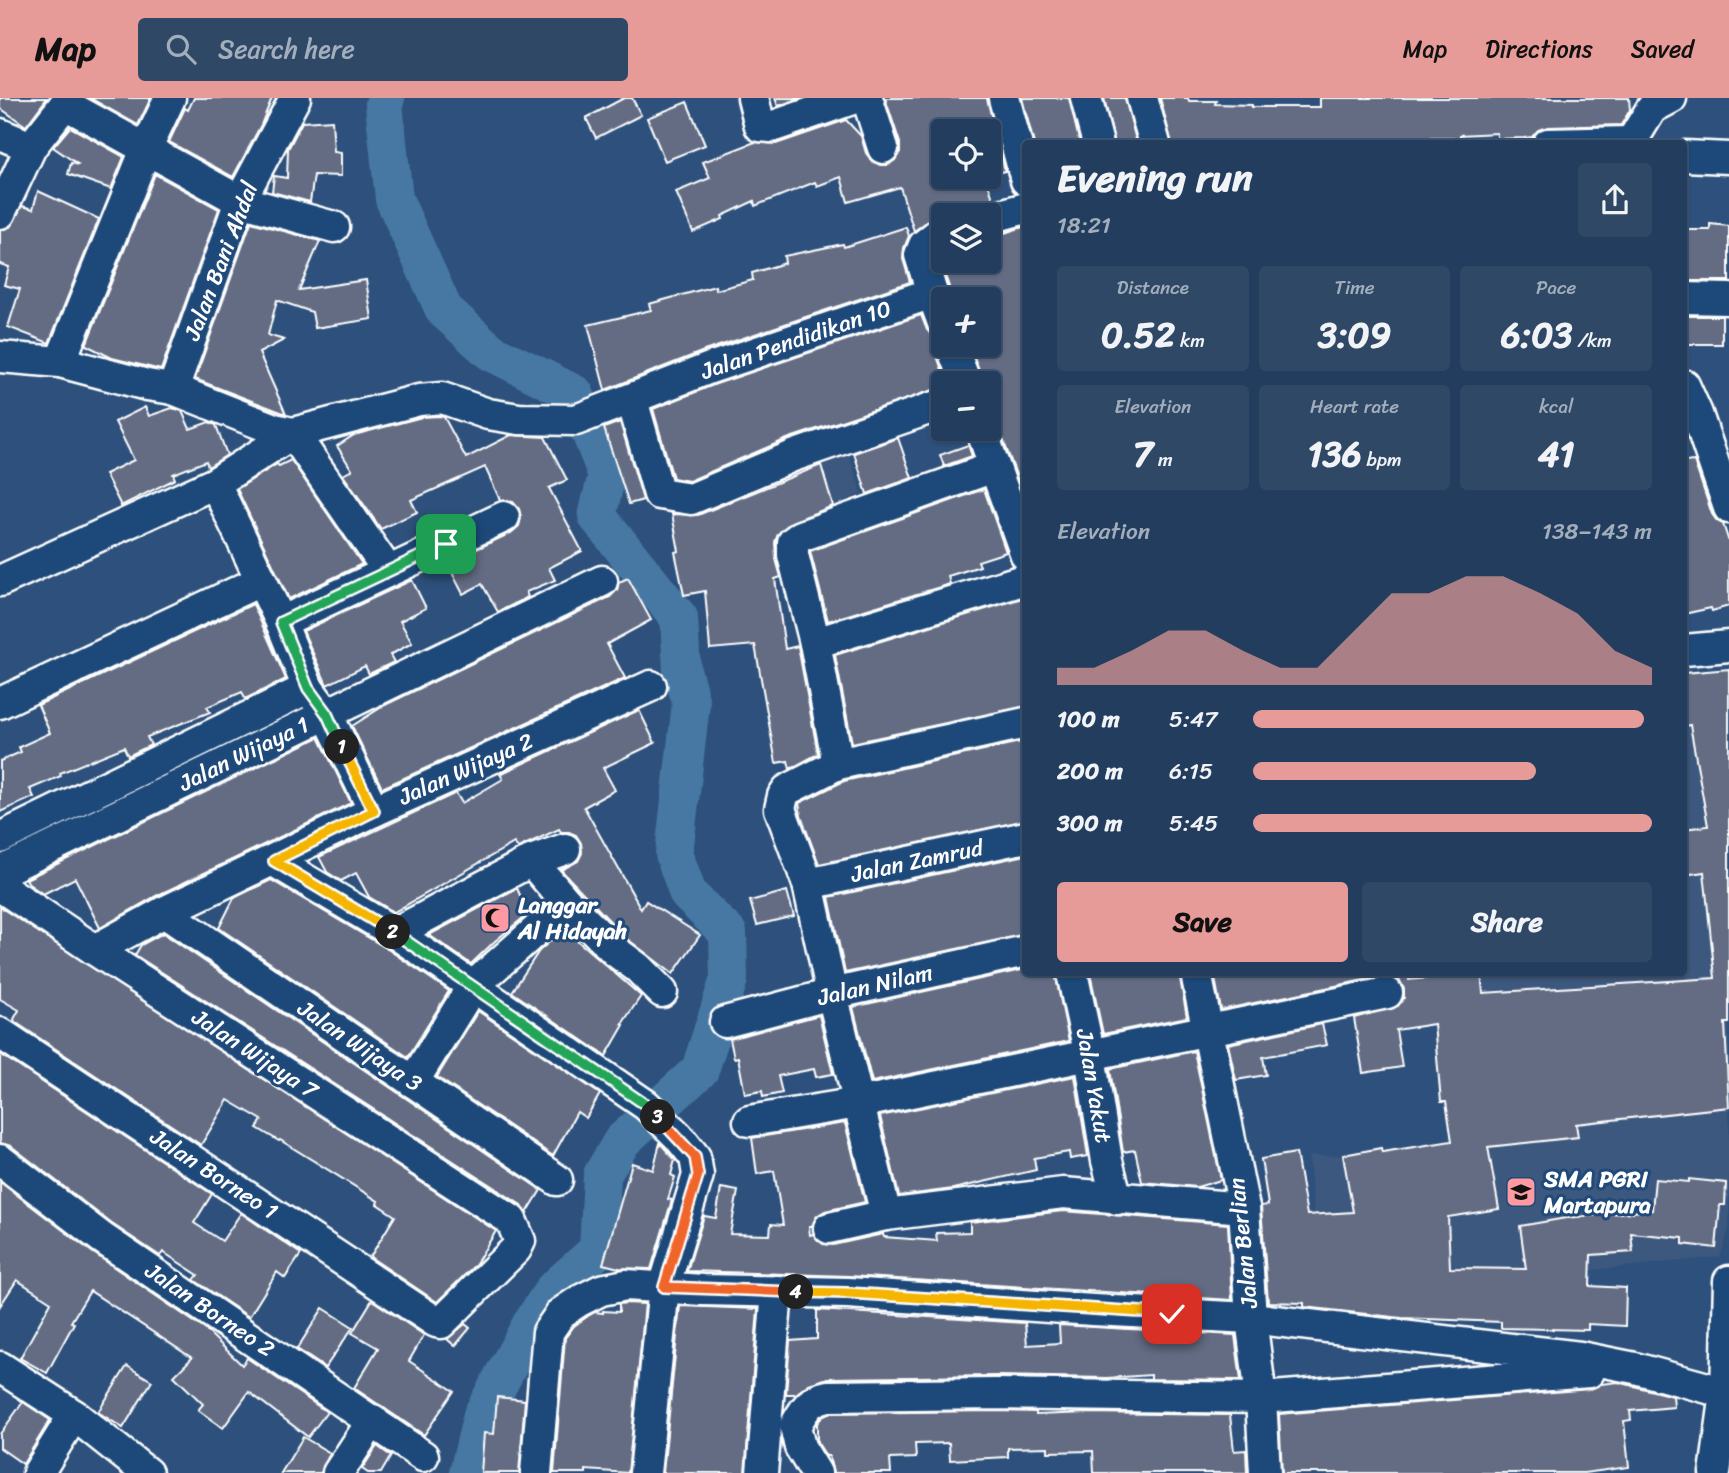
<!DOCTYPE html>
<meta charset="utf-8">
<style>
body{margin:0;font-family:Sriracha,sans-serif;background:#2e4866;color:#f1f3f6;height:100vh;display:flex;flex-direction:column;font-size:26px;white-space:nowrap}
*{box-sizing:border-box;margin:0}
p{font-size:23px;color:#a2aebc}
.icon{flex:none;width:38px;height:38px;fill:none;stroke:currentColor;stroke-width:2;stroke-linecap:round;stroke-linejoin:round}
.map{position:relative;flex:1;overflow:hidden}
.side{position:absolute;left:1022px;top:42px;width:665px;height:836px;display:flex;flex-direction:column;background:#223d5d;border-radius:7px;box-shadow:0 2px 5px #0004,0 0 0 2px #3f5672}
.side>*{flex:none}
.tools{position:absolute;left:931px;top:21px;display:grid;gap:14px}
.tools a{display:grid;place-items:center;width:70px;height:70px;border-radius:7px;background:#223d5d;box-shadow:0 2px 5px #0004,0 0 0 2px #3f5672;font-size:35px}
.pin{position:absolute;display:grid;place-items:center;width:60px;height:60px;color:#fff;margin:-30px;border-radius:14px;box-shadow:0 4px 10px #0006}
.km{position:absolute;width:35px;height:35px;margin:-18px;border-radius:50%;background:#222;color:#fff;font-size:19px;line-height:35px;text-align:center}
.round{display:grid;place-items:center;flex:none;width:74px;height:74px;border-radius:7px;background:#2e4866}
.overview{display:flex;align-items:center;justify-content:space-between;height:119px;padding:0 35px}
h1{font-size:38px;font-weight:800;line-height:52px}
.metrics{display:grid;grid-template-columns:repeat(3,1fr);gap:10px;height:119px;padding:7px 35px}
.metrics div{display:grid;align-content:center;border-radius:7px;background:#2e4866;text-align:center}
.metrics b{font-size:35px;font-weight:800}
.metrics small{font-size:19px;font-weight:400}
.metrics p{font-size:19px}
.chart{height:196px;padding:14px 35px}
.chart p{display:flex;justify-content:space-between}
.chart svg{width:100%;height:126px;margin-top:7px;fill:#e69b98;opacity:.7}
.action{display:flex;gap:14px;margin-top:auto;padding:14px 35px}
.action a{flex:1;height:80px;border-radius:7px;background:#e69b98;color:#111;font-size:28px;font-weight:800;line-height:80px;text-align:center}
.action a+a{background:#2e4866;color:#f1f3f6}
ul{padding:0 35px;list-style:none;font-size:23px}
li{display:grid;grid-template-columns:112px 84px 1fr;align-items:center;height:52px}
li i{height:18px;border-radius:9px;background:#e69b98}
header{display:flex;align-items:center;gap:42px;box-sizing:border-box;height:98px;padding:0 35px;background:#e69b98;color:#111}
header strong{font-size:33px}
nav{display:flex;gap:38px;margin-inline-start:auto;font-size:24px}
.search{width:490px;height:63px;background:#2e4866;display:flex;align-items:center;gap:18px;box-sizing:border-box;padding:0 24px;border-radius:7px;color:#a2aebc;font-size:26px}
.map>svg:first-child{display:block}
</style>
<header>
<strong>Map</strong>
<div class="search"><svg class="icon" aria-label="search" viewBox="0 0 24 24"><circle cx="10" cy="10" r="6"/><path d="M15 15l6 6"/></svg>Search here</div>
<nav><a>Map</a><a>Directions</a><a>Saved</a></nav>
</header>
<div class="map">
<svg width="1729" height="1375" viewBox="0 0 1729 1375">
<rect width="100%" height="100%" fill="#2d517c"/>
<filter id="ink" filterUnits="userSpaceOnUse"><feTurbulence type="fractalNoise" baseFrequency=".0143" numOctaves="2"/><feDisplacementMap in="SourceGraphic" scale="14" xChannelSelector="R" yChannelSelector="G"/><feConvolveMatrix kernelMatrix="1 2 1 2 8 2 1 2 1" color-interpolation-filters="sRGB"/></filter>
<g filter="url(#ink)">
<!-- built -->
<g fill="#3d597e">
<polygon points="846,348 862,396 806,417 791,366"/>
<polygon points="1684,572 1729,573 1729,1131 1720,1159 1533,1178 1319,1172 1309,1058 1460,1056 1443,875 1684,875"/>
</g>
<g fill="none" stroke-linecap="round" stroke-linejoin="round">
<!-- river -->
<polyline stroke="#4678a3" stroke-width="38" points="386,0 384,6 394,101 444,212 491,254 575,296 607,377 597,418 679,520 682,572 691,605 674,756 688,796 728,835 729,881 700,972 622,1043 602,1077 598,1152 553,1192 531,1226 482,1317 468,1375"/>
</g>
<!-- building -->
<g fill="#636c83" stroke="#fff" stroke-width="2">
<polygon points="0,0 47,0 26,28 0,10"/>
<polygon points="90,0 151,0 138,27"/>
<polygon points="194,0 272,0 261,27 233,79 169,44 185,10 188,12"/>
<polygon points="624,0 632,0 641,17 596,40 586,20"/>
<polygon points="775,0 801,0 778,8"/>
<polygon points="885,0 987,0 1005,73 989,77 989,33 978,33 975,24 943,33 943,79 986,79 993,101 977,107 972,117 940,115 914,133 900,89 848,104 841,79 817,88 815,84 755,108 754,103 722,118 723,121 693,134 676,94 710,80 703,64 755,44 776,46 846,22 861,38 866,55 872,63 880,67 888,67 895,62 900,54 900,45"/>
<polygon points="1022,0 1069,0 1080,46 1034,46"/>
<polygon points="1104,0 1125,0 1137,46 1115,46"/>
<polygon points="1160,0 1188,0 1189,3 1216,3 1215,6 1252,7 1252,9 1320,9 1320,0 1629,0 1630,12 1621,27 1548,29 1538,32 1532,39 1524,40 1497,41 1497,35 1460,37 1460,40 1424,40 1390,44 1390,46 1172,46"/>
<polygon points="687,4 705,47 665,63 647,20"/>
<polygon points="332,22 334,54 341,55 341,78 314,77 310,104 272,94 274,78 287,80 288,51 302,24"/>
<polygon points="70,29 124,59 111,91 68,76 71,65 79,67 53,49"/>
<polygon points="155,76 219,111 161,272 112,260 86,247"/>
<polygon points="38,93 99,121 49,245 8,229 20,191 4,187 9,169 0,166 0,132 10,129 22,108 33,111"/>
<polygon points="251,124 320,143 299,192 366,182 372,221 315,230 312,214 277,202 268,237 284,242 259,255 286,316 195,281"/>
<polygon points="1710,126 1729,128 1729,183 1684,183 1684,132 1710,132"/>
<polygon points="1026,128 1026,404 997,325 989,316 989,285 983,285 970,247 989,247 989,201 953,201 944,174 976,163 989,163 989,159 994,157 989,140"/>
<polygon points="906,129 909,138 904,150 903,161 910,184 704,253 605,292 588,227 651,212 649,206 715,188 716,192 753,182 752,175 785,165 784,158 843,146 844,149"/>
<polygon points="921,217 927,232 935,240 935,253 947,285 943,285 943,289 787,341 689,383 673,380 653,311 716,286"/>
<rect x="1684" y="218" width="38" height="28"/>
<polygon points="145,309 149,318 172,310 182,313 190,331 209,324 216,327 227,357 208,369 206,363 173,376 175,381 121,408 105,376 134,362 115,324"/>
<polygon points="440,318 444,319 466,360 511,337 545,339 567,382 549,390 582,453 549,470 555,482 526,494 528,499 498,514 482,486 463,496 447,465 511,435 519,428 521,420 519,411 513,404 500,402 485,369 411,402 417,414 381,431 343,377 352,372 337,348 354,337 422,319"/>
<polygon points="620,324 643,402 629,406 604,330"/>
<polygon points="898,340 912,380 867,396 854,355"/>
<polygon points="968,347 972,358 944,368 940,357"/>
<polygon points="291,362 362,466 289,501 237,391 277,366 279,368"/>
<polygon points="1694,363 1712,416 1717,423 1723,426 1729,444 1729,508 1712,513 1711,510 1684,516 1684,364"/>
<polygon points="821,367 833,408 791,424 778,436 775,444 776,461 781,479 775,481 785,551 798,548 818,656 790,671 788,663 776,665 755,547 710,551 705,493 684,497 675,454 679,453 672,416 698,417"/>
<polygon points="984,391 1006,454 978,463 980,468 948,478 950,486 828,523 810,453"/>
<polygon points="628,480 651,522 607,546 625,580 382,690 352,628 385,607 610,499 617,492 619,484"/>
<polygon points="412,482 426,510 400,523 412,545 390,557 394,564 369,576 365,568 327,587 303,533"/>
<polygon points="1026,499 1026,608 852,645 835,557"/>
<polygon points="253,506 286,581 245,601 242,594 207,609 210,614 147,639 151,647 128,658 124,649 60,675 61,678 30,691 34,699 0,714 0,663 21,654 19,649 50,635 38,607"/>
<polygon points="1729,571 1729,925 1725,925 1729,1009 1576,1026 1578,1039 1488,1049 1499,1111 1448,1119 1450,1170 1526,1171 1520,1128 1566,1120 1652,1112 1655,1081 1689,1084 1689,1081 1726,1085 1725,1107 1720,1107 1716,1150 1683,1146 1683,1140 1631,1135 1633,1154 1591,1157 1590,1188 1626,1190 1625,1228 1588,1226 1588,1232 1501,1230 1501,1224 1402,1220 1304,1209 1304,1205 1268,1204 1261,1108 1268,1107 1261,1061 1296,1055 1307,1117 1353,1114 1343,1057 1381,1050 1382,1054 1452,1043 1446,1004 1441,1004 1434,926 1396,932 1402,969 1363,975 1354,920 1398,908 1404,900 1404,891 1400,883 1392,878 1383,878 1221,912 1214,875 1408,875 1409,882 1449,878 1449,875 1481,875 1483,895 1715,880 1704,774 1684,777 1684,731 1708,728 1690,627 1684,628 1684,575"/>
<polygon points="639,612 655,645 603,670 615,692 584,709 641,811 646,803 700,837 673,876 626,840 561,772 578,763 582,755 581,745 576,737 569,734 561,734 559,731 518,750 514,745 394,814 369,799 356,775 341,783 327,774 319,759 456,695 462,705 503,681 500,676"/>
<polygon points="319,639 351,705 156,798 100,830 75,780 43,796 30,787 26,781"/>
<polygon points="1020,644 1026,669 1026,722 819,766 801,718 799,705 844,683"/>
<polygon points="1026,757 1026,836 845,875 829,799"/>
<polygon points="271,782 386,850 449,893 408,959 219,830 234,800"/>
<polygon points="517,790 528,816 495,843 471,866 429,837"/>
<polygon points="787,793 794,818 757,827 750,803"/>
<polygon points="0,809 496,1133 475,1167 437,1204 370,1159 395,1118 377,1106 378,1103 280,1042 279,1043 257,1030 262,1022 228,1002 201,1047 15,924 14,921 19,912 0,901"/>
<polygon points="564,831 641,898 622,926 624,927 606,958 512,894 539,853"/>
<polygon points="163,835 541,1092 527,1115 521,1107 135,857 141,847"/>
<polygon points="1026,871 1026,875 1055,875 1069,943 872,984 853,909"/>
<polygon points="1090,875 1179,875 1187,919 1103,936"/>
<polygon points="478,913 600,996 586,1020 577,1014 553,1058 437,979"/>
<polygon points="819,917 833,976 816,979 814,971 778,978 782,995 763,999 762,993 745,996 738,959 734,960 730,941"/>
<polygon points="1322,926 1327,947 1263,959 1266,977 1236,982 1228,946"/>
<polygon points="1194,953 1221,1082 1197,1089 1142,1084 1135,1052 1123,1054 1110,971"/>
<polygon points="0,956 212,1096 194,1125 222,1143 241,1115 301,1156 285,1180 277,1174 249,1219 194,1182 198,1177 163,1154 160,1158 112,1126 11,1048 0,1045"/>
<polygon points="1075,978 1088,1058 1070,1061 1069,1054 1034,1060 1036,1072 953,1091 899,1098 880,1018"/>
<polygon points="845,1025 865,1104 825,1113 817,1118 812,1128 809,1128 810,1137 813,1136 823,1146 833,1147 883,1136 884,1139 937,1143 936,1135 970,1134 970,1124 1063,1113 1228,1126 1232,1202 849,1178 687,1173 704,1118 716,1120 721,1090 738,1093 730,1136 770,1137 771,1126 783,1127 774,1073 757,1076 752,1040"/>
<polygon points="660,1045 675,1062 671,1077 675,1079 668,1101 672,1102 651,1171 619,1170 603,1166 632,1065 653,1072"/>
<polygon points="0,1084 92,1154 206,1232 242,1267 247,1260 327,1314 308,1339 249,1294 223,1330 198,1312 203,1306 174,1278 192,1260 90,1193 71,1224 74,1225 47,1275 20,1260 51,1204 17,1182 0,1208"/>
<polygon points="372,1202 424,1237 409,1263 454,1293 424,1337 354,1290 378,1250 352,1235"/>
<polygon points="627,1205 645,1206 628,1375 586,1372 586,1375 554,1375 565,1240 574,1228 588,1218 595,1214 603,1215 603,1213 619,1214 619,1206"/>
<polygon points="680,1208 758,1211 745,1375 663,1375"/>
<polygon points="323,1210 353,1229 325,1270 297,1251"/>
<polygon points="817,1212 1025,1225 1027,1247 1060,1245 1059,1227 1235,1237 1241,1282 1151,1281 1151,1277 1107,1280 996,1278 828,1280 809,1286 796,1296 786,1296 790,1243 817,1241"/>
<polygon points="465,1226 470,1230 455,1248 447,1241"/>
<polygon points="127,1268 152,1283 123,1330 98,1314"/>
<polygon points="1618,1284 1673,1298 1674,1309 1630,1313 1631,1322 1624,1323 1629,1369 1584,1375 1282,1375 1279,1316 1590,1291 1601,1286"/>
<polygon points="497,1299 525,1302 519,1375 481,1375 484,1335 494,1336"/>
<polygon points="23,1304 50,1322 23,1366 0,1350 0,1336"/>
<polygon points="996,1313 1036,1314 1036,1317 1088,1315 1230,1317 1234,1353 1246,1352 1247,1375 1094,1375 1093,1353 1048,1354 1048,1349 1008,1350 1008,1359 950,1362 949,1345 915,1346 916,1360 890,1361 891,1375 833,1375 829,1358 826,1358 817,1344 817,1325 822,1319 830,1315"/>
<polygon points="303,1339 330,1355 321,1375 281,1375"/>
<polygon points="377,1348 391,1358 381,1375 368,1375 362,1371"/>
</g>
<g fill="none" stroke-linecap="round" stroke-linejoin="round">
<!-- minor casing -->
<g stroke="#fff" stroke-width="35">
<g id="minor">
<polyline points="753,0 760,28 771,29 855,0"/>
<polyline points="867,0 883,50"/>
<polyline points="1004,0 1026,82"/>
<polyline points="1086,0 1098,46"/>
<polyline points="1142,0 1155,46"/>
<polyline points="65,6 240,103 334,129"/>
<polyline points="0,36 31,49"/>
<polyline points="1548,46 1630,44"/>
<polyline points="1630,46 1652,10 1671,0"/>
<polyline points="1684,58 1729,60"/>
<polyline points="0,115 31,49 65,6 67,0"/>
<polyline points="989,120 1026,110"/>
<polyline points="932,195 943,225"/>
<polyline points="1684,200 1729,201"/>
<polyline points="951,247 966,285"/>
<polyline points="0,259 60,264 147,287 173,291 274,331 293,335 419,302 442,300 488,316 519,321 576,322 710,270 932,195 920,157 924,147 943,132"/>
<polyline points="60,264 146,51 170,0"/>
<polyline points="1684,287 1697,316 1729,410"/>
<polyline points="173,291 240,103 295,0"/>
<polyline points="632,302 659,396 691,401 793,358 943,306"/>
<polyline points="981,331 1026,457"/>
<polyline points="215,385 281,524 308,590 327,616 374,713"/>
<polyline points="0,483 215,385 293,335 388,473"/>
<polyline points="281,524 504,419"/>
<polyline points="815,545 1026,481"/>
<polyline points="1684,552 1729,548"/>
<polyline points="0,605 260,483"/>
<polyline points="838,666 815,545 793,457 793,444 801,438 994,369"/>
<polyline points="0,740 308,590"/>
<polyline points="274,763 395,835 646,1007 678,1038 695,1059 698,1077 664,1189 645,1375"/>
<polyline points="531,763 567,805 615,853 638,870 662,894"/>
<polyline points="0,774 602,483"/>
<polyline points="808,786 1026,739"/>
<polyline points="0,788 95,852 511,1122 520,1143 516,1151 441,1225 436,1224 0,935"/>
<polyline points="164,814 557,1082"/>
<polyline points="395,835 531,763 565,751"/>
<polyline points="95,852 164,814 374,713 651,588"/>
<polyline points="1072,875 1090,958 1107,1063 1117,1101"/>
<polyline points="1196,875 1244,1110 1251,1220 1261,1300 1265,1375"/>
<polyline points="725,924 832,896 1026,853"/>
<polyline points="413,984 472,889 567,805"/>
<polyline points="749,1023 858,1005 1387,895"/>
<polyline points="0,1062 102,1140 423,1358"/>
<polyline points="886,1117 832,896 808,786 780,711 783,698 787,692 838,666 1026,625"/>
<polyline points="829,1130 886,1117 1063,1095 1244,1110"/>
<polyline points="0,1269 74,1317 147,1375"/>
<polyline points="38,1375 74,1317"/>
<polyline points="338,1375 373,1322"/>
<polyline points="536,1375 548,1234 561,1215 579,1203 601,1192 626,1187 703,1192 848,1195 1093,1212 1251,1220 1580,1259 1635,1270 1726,1295"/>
<polyline points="762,1375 777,1193"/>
<path d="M816,1375L800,1349L795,1328C805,1311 808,1302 828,1298L996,1296L1261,1300L1589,1274"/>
<polyline points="1715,1375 1726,1295 1729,1183"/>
</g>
</g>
<!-- minor -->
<use href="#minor" stroke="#1f4a7a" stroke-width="30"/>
</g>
</g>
<g fill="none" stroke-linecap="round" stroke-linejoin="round" filter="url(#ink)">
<!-- split-1 casing -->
<g stroke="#fff" stroke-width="14">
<polyline id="split-1" points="342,649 327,616 308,590 281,524 446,446"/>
</g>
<!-- split-2 casing -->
<g stroke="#fff" stroke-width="14">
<polyline id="split-2" points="342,649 374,713 274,763 393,834"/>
</g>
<!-- split-3 casing -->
<g stroke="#fff" stroke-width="14">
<polyline id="split-3" points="393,834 646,1007 658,1019"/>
</g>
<!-- split-4 casing -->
<g stroke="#fff" stroke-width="14">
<polyline id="split-4" points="658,1019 695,1059 698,1077 664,1189 796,1194"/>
</g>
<!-- split-5 casing -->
<g stroke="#fff" stroke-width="14">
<polyline id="split-5" points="796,1194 848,1195 1172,1216"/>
</g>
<!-- split-1 -->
<use href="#split-1" stroke="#22a559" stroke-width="9"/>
<!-- split-2 -->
<use href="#split-2" stroke="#f5b400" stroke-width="9"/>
<!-- split-3 -->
<use href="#split-3" stroke="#22a559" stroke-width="9"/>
<!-- split-4 -->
<use href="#split-4" stroke="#f0652b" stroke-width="9"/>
<!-- split-5 -->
<use href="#split-5" stroke="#f5b400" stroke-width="9"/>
</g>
<!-- icons -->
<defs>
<g id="mosque-square" transform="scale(1.575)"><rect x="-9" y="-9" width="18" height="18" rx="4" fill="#ff9aa2" stroke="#1f4a7a"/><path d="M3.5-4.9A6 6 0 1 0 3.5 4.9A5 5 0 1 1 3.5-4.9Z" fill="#111"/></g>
<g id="school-square" transform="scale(1.575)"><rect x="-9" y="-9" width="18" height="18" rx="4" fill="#ff9aa2" stroke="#1f4a7a"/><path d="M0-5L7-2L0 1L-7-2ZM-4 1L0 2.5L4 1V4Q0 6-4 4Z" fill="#111"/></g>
</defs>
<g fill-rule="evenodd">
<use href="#mosque-square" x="495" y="820"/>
<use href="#school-square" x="1521" y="1094"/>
</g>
<g text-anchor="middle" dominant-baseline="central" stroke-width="6" stroke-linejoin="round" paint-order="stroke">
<!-- street labels -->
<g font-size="23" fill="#fff" stroke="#1f4a7a">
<text transform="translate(221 163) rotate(-69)">Jalan Bani Ahdal</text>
<text transform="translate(796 242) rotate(-19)">Jalan Pendidikan 10</text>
<text transform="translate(244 656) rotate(-26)">Jalan Wijaya 1</text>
<text transform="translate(466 671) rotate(-24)">Jalan Wijaya 2</text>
<text transform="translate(917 763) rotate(-12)">Jalan Zamrud</text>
<text transform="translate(875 887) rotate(-13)">Jalan Nilam</text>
<text transform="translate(360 948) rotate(34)">Jalan Wijaya 3</text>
<text transform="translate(255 956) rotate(33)">Jalan Wijaya 7</text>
<text transform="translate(1094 988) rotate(80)">Jalan Yakut</text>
<text transform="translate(214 1076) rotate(33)">Jalan Borneo 1</text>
<text transform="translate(1243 1145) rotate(-96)">Jalan Berlian</text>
<text transform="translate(210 1212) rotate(34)">Jalan Borneo 2</text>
</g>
<!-- poi labels -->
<g font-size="23" font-weight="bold" fill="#fff" stroke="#1f4a7a" text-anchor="start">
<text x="518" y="807">Langgar<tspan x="518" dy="26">Al Hidayah</tspan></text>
<text x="1544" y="1081">SMA PGRI<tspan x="1544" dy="26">Martapura</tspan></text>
</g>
</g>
</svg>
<div class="tools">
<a><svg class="icon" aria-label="locate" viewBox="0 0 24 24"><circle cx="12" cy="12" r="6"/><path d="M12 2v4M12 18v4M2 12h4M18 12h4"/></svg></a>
<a><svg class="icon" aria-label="layers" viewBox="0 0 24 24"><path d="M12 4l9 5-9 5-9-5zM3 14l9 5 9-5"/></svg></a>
<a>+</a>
<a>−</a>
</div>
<div class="pin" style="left:446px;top:446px;background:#1e9e55"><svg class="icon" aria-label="arrive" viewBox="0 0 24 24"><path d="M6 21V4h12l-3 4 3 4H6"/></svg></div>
<div class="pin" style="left:1172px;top:1216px;background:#d93025"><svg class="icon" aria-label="check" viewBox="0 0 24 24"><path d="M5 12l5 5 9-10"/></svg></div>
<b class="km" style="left:342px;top:649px">1</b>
<b class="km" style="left:393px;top:834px">2</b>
<b class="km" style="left:658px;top:1019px">3</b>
<b class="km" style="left:796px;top:1194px">4</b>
<section class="side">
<div class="overview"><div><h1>Evening run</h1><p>18:21</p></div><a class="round"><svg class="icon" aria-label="share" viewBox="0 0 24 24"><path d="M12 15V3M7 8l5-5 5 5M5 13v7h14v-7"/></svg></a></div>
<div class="metrics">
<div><p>Distance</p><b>0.52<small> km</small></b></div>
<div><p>Time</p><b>3:09</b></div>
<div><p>Pace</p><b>6:03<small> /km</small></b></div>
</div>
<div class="metrics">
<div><p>Elevation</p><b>7<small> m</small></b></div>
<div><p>Heart rate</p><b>136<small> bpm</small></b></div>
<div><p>kcal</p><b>41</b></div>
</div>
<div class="chart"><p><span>Elevation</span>138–143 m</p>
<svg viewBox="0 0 160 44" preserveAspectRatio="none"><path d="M0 44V38L10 38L20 32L30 25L40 25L50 32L60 38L70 38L80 25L90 12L100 12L110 6L120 6L130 12L140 19L150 32L160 38V44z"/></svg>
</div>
<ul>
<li><b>100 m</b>5:47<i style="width:98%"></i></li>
<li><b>200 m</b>6:15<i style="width:71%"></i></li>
<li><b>300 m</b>5:45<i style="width:100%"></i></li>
</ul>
<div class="action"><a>Save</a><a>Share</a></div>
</section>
</div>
